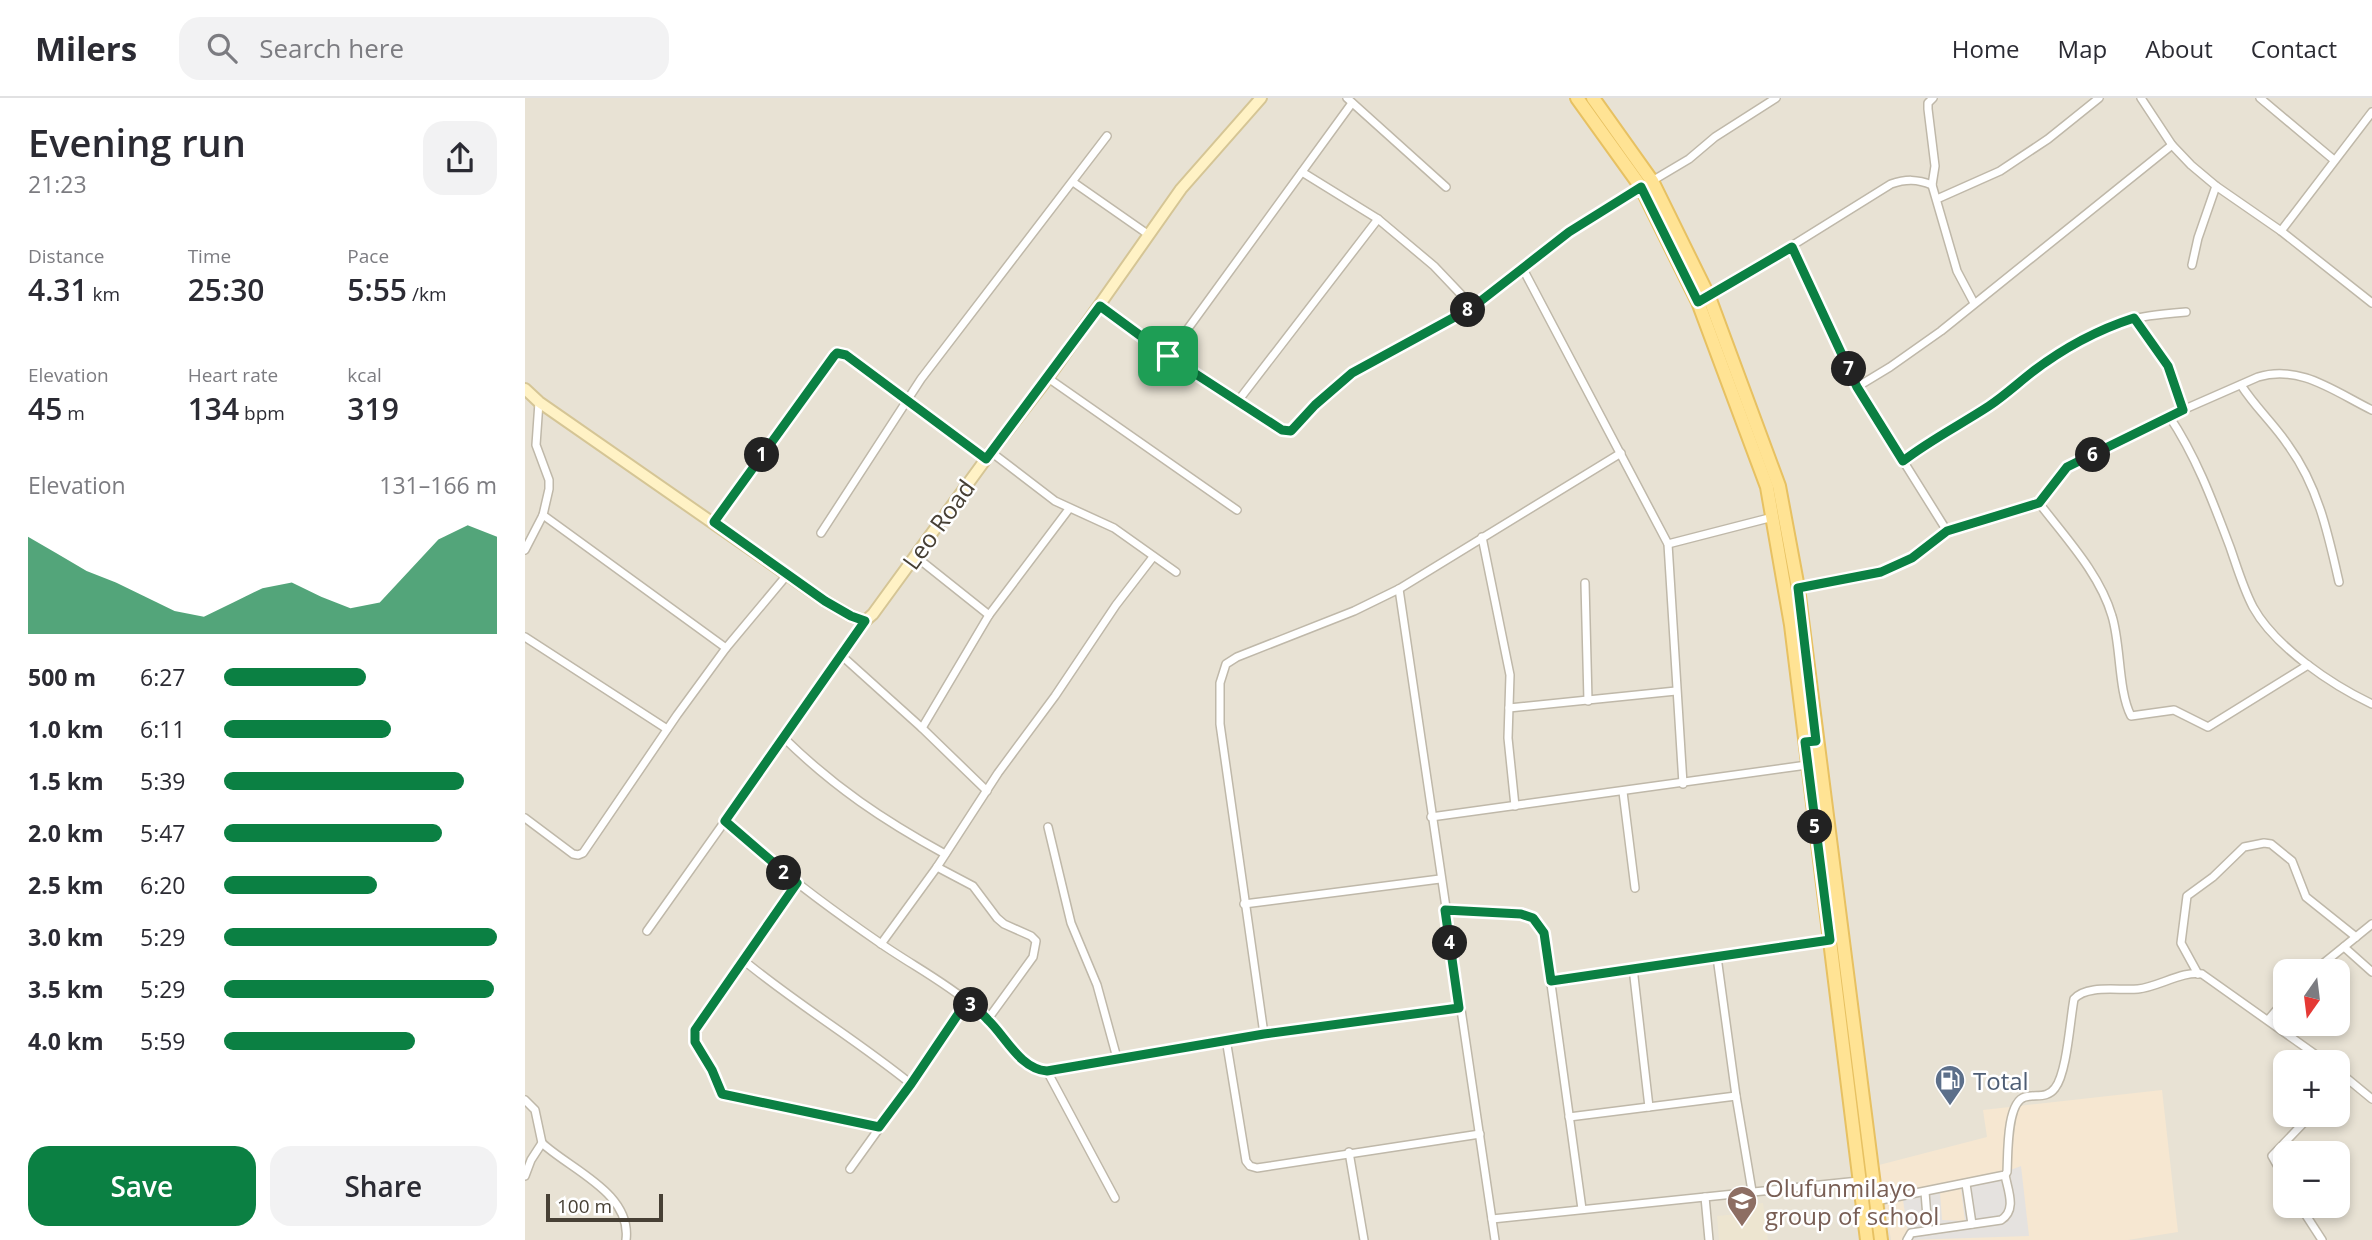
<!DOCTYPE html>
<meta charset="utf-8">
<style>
body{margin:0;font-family:"Open Sans",sans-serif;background:#f2f2f3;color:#2b2b33;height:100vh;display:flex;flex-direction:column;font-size:26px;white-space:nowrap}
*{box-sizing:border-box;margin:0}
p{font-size:23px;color:#7c7c81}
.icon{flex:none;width:38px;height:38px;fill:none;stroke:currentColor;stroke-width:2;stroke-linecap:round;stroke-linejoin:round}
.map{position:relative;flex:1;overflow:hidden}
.side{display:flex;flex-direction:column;background:#fff;width:525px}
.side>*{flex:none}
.needle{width:46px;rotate:194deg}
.tools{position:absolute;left:1748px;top:861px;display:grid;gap:14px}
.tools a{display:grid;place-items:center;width:77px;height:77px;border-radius:14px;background:#fff;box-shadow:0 4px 10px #0003;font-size:35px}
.scale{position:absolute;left:21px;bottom:18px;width:117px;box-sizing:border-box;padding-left:7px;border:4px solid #474035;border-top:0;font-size:19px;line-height:24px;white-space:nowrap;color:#474035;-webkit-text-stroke:5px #fff;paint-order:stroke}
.pin{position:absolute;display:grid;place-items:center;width:60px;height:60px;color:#fff;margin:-30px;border-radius:14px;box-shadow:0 4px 10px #0006}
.km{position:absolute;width:35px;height:35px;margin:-18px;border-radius:50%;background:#222;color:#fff;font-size:19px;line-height:35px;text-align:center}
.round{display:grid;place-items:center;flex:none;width:74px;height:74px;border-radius:21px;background:#f2f2f3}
.overview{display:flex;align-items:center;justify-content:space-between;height:119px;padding:0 28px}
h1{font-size:38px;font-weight:600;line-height:52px}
.stats{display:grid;grid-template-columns:repeat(3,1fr);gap:10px;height:119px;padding:7px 28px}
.stats div{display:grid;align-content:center}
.stats b{font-size:30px;font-weight:600}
.stats small{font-size:19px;font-weight:400}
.stats p{font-size:19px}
.chart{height:196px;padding:14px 28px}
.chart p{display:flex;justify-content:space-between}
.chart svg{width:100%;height:126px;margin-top:7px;fill:#0b8043;opacity:.7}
.primary-button{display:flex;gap:14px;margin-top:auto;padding:14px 28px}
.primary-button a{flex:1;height:80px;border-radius:21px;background:#0b8043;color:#fff;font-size:28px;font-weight:600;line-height:80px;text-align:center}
.primary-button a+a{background:#f2f2f3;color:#2b2b33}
ul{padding:0 28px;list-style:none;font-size:23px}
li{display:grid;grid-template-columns:112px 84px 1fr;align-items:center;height:52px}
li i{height:18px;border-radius:9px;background:#0b8043}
header{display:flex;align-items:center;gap:42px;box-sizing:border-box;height:98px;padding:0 35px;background:#fff;border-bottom:2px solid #e1e1e2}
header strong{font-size:33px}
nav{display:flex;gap:38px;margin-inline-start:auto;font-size:24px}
.search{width:490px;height:63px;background:#f2f2f3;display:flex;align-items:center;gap:18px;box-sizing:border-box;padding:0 24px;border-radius:21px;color:#7c7c81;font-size:26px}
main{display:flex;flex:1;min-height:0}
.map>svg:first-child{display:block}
</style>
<header>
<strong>Milers</strong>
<div class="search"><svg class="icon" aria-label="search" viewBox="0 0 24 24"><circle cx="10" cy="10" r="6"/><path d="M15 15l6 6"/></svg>Search here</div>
<nav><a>Home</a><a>Map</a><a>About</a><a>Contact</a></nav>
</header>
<main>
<section class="side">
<div class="overview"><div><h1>Evening run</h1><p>21:23</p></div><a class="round"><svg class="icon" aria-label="share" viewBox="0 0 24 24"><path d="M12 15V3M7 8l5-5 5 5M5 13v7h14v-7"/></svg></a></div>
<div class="stats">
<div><p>Distance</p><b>4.31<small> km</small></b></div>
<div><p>Time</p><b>25:30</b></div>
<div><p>Pace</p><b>5:55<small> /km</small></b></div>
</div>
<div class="stats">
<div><p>Elevation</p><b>45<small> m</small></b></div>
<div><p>Heart rate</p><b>134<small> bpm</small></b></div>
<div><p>kcal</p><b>319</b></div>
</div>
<div class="chart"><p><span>Elevation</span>131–166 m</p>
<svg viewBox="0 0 160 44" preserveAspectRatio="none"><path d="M0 44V10L10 16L20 22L30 26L40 31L50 36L60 38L70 33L80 28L90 26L100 31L110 35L120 33L130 22L140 11L150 6L160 10V44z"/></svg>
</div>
<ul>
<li><b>500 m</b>6:27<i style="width:52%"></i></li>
<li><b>1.0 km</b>6:11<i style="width:61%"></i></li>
<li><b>1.5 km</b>5:39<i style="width:88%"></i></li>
<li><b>2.0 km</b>5:47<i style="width:80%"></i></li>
<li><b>2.5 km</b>6:20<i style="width:56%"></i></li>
<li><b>3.0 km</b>5:29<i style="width:100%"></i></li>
<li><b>3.5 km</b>5:29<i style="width:99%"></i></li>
<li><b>4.0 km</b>5:59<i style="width:70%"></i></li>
</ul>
<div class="primary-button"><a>Save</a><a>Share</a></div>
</section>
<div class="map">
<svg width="1847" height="1142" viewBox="0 0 1847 1142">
<rect width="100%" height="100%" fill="#f4f0e7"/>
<!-- residential -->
<path fill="#e8e2d4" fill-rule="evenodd" d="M0,0H1847V1142H0ZM1760,873H1813V926H1760ZM1760,964H1813V1017H1760ZM1760,1055H1813V1108H1760Z"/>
<!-- commercial -->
<polygon fill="#f6e7d1" points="1637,992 1653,1134 1603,1142 1366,1142 1354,1067 1462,1039 1458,1012"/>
<!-- education -->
<polygon fill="#ede5d0" points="1238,1105 1243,1142 1194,1142 1192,1118 1223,1115 1222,1107"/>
<!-- parking -->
<polygon fill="#e5e2df" points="1496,1068 1504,1138 1384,1142 1378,1102 1415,1095 1417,1122 1440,1123 1436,1091"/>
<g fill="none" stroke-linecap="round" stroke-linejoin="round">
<!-- street casing -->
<g stroke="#bfb8a9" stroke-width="10">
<g id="street">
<polyline points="822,0 921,89"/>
<polyline points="1408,0 1403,5 1403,11 1410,68 1407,87 1432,173 1449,205"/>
<polyline points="1616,0 1647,47 1666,67 1691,88 1756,133 1847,205"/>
<polyline points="1735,0 1809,62"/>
<polyline points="777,74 853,121 909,168 948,209"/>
<polyline points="1127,83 1164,61 1190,39 1251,0"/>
<polyline points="548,84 624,137"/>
<polyline points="1412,101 1475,73 1523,41 1574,0"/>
<polyline points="1756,133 1847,14"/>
<polyline points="1267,149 1332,289 1422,433"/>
<polyline points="1667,167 1673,140 1691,88"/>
<polyline points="998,171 1143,446 1158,686"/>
<path d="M1183,200L1366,86C1381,81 1392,81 1407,87"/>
<polyline points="575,208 643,258 757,332 766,333 790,307 827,275 948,209 1044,134 1116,89"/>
<polyline points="1609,220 1644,268 1658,312"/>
<polyline points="643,258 827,5"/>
<polyline points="523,280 712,412"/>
<path d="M1716,287C1730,309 1749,326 1763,347C1793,388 1803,435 1814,484"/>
<polyline points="1332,289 1365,269 1416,233 1647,47"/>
<polyline points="713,303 853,121"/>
<path d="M1644,318C1671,358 1688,404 1705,449C1712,469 1718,490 1728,509C1750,549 1807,587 1847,606"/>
<polyline points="466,354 530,403 589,430 651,474"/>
<path d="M1378,363C1407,341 1439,326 1468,305C1507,277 1542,243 1588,227C1612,218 1636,216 1661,214"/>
<path d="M1514,405C1540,439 1575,476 1587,518C1596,547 1593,593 1606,618L1649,612L1683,629L1783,567"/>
<polyline points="18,417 201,550"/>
<polyline points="189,424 312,255 321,257 343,272 461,361"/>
<polyline points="296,435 396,281 582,38"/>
<polyline points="957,439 985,577 983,640 990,708"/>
<polyline points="1143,446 1248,419"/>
<polyline points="0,452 18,417 24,391 24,382 11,347 14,304"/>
<polyline points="390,458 464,517"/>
<polyline points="1060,485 1063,603"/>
<path d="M1273,490L1356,474L1386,460L1422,433L1514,405L1542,369L1644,318L1733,279C1775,266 1810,294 1847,312"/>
<polyline points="874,491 970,1142"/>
<polyline points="0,539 142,631"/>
<polyline points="317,558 397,630 462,693"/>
<polyline points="984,610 1151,593"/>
<polyline points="397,630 464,517 544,411"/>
<polyline points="259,640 340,523"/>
<polyline points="1098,694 1110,790"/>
<polyline points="906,719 1282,667"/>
<polyline points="0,720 48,756 53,757 58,755 152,617 201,550 262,477"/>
<path d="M200,723C248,769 301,808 355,845C385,866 420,884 448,908C469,926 495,970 522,973L701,941L934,910"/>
<polyline points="523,729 546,825 572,887 592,960"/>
<polyline points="412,769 448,788 472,820 479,826 506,838 511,843 508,859 463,921"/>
<polyline points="272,785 170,932 170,944 187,972 197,996 354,1029"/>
<polyline points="719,806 915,781"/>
<polyline points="920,812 996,816 1008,819 1019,835 1057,1111"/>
<path d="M122,833L259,640C309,689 358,722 420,756"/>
<polyline points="356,846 412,769 473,675 530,598 591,507 628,459"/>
<polyline points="1819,849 1847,874"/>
<polyline points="1192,859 1211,998 1227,1093"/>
<path d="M217,861C271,906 332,942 386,986"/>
<polyline points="1108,870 1124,1009"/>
<polyline points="1789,873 1847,826"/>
<polyline points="1673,876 1656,845 1662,798 1688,779 1719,749 1739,745 1746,746 1767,763 1781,799 1831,839"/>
<polyline points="1026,883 1305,842"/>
<polyline points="1743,922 1760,902"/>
<polyline points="739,936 695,626 695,585 701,566 712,559 829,513 874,491 1096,355"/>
<polyline points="701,941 721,1063 725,1068 732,1070 955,1036"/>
<polyline points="522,973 590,1100"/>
<polyline points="1813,973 1847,1001"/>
<polyline points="1813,987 1820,979"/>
<polyline points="0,1002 10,1012 17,1045 6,1062 0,1078"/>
<polyline points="1044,1019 1211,998"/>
<path d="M17,1045C46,1072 107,1095 101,1142"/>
<polyline points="824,1054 839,1142"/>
<polyline points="325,1071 386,986 442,903"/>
<polyline points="1760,1081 1747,1058 1786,1017"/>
<polyline points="1441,1086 1447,1126"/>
<polyline points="1400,1094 1403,1132"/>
<polyline points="1180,1099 1184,1142"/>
<path d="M1351,1103L1480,1077L1482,1074C1483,1059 1481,1004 1500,999C1511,996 1522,1001 1530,990C1542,975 1545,922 1549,901C1562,886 1595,893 1613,891C1633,889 1659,872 1677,876L1801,964"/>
<polyline points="1775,1108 1797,1142"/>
<polyline points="967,1121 1334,1083"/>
<path d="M1382,1142L1386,1135L1476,1122C1492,1112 1483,1093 1480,1077"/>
</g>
</g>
<!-- secondary casing -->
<g stroke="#d5c595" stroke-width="14">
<polyline id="secondary" points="0,291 14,304 300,503 326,518 340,523 348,516 466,354 523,280 656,91 736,0"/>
</g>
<!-- primary casing -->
<g stroke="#e7c162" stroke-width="16">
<g id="primary">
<polyline points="1052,0 1116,89 1173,204 1242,389 1266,527 1342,1142"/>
<polyline points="1068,0 1127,83 1184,199 1254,388 1273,490 1356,1142"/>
</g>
</g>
<!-- street -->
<use href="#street" stroke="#fff" stroke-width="7"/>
<!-- secondary -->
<use href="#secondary" stroke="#fff2c5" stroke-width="10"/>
<!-- primary -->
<use href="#primary" stroke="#ffe394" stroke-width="12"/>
</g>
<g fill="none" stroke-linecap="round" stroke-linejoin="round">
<!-- route casing -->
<g stroke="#fff" stroke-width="14">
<path id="route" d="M1116,89L1173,204L1267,149L1332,289L1378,363C1405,342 1435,327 1464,308C1479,298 1492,286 1506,275C1537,251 1572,232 1609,220L1643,268L1658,312L1542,369L1514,405L1422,433L1387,460L1356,474L1273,490L1291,643L1280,644L1305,842L1026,883L1019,835L1008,820L996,816L920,812L934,910L739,936L522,973C495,971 481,939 463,922C457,915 449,909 442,903L386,986L354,1029L197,996L187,972L170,944V932L272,785L200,723L340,523L326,518L300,503L189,424L309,258L312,255L321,257L461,361L575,208L643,258L757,332L766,333L790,307L827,275L948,209L1044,134Z"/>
</g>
<!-- route -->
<use href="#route" stroke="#0b8043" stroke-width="9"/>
</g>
<!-- icons -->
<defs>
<g id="fuel-pin" transform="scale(1.575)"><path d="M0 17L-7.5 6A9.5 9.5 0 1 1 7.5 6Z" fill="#5c6f8a" stroke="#fff"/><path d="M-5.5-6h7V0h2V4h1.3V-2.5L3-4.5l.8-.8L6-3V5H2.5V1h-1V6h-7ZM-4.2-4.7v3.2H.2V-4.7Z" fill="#fff"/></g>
<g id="school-pin" transform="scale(1.575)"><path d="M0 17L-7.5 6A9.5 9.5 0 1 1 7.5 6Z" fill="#8d6e63" stroke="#fff"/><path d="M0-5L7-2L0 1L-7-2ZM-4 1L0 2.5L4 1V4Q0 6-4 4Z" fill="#fff"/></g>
</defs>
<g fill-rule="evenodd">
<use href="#fuel-pin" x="1425" y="982"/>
<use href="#school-pin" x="1217" y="1103"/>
</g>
<g text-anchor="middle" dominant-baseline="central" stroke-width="5" stroke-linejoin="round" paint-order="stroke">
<!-- street labels -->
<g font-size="24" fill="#474035" stroke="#fff">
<text transform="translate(413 426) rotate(-54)">Leo Road</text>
</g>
<!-- service labels -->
<g font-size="24" fill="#4e5e75" stroke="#fff" text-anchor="start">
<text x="1448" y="982">Total</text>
</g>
<!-- education labels -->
<g font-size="24" fill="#785e54" stroke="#fff" text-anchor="start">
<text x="1240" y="1089">Olufunmilayo<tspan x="1240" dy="28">group of school</tspan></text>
</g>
</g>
</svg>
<div class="tools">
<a><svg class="needle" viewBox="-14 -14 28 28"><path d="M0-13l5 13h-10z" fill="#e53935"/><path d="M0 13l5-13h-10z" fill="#7c7c81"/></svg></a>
<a>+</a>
<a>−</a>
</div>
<div class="scale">100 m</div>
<div class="pin" style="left:643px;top:258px;background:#1e9e55"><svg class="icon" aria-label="arrive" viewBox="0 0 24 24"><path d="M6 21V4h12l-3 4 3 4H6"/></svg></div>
<b class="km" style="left:237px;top:357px">1</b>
<b class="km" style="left:259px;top:775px">2</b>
<b class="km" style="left:446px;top:907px">3</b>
<b class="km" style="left:925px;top:845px">4</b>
<b class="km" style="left:1290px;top:729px">5</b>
<b class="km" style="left:1568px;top:357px">6</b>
<b class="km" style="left:1324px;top:271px">7</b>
<b class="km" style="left:943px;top:212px">8</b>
</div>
</main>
